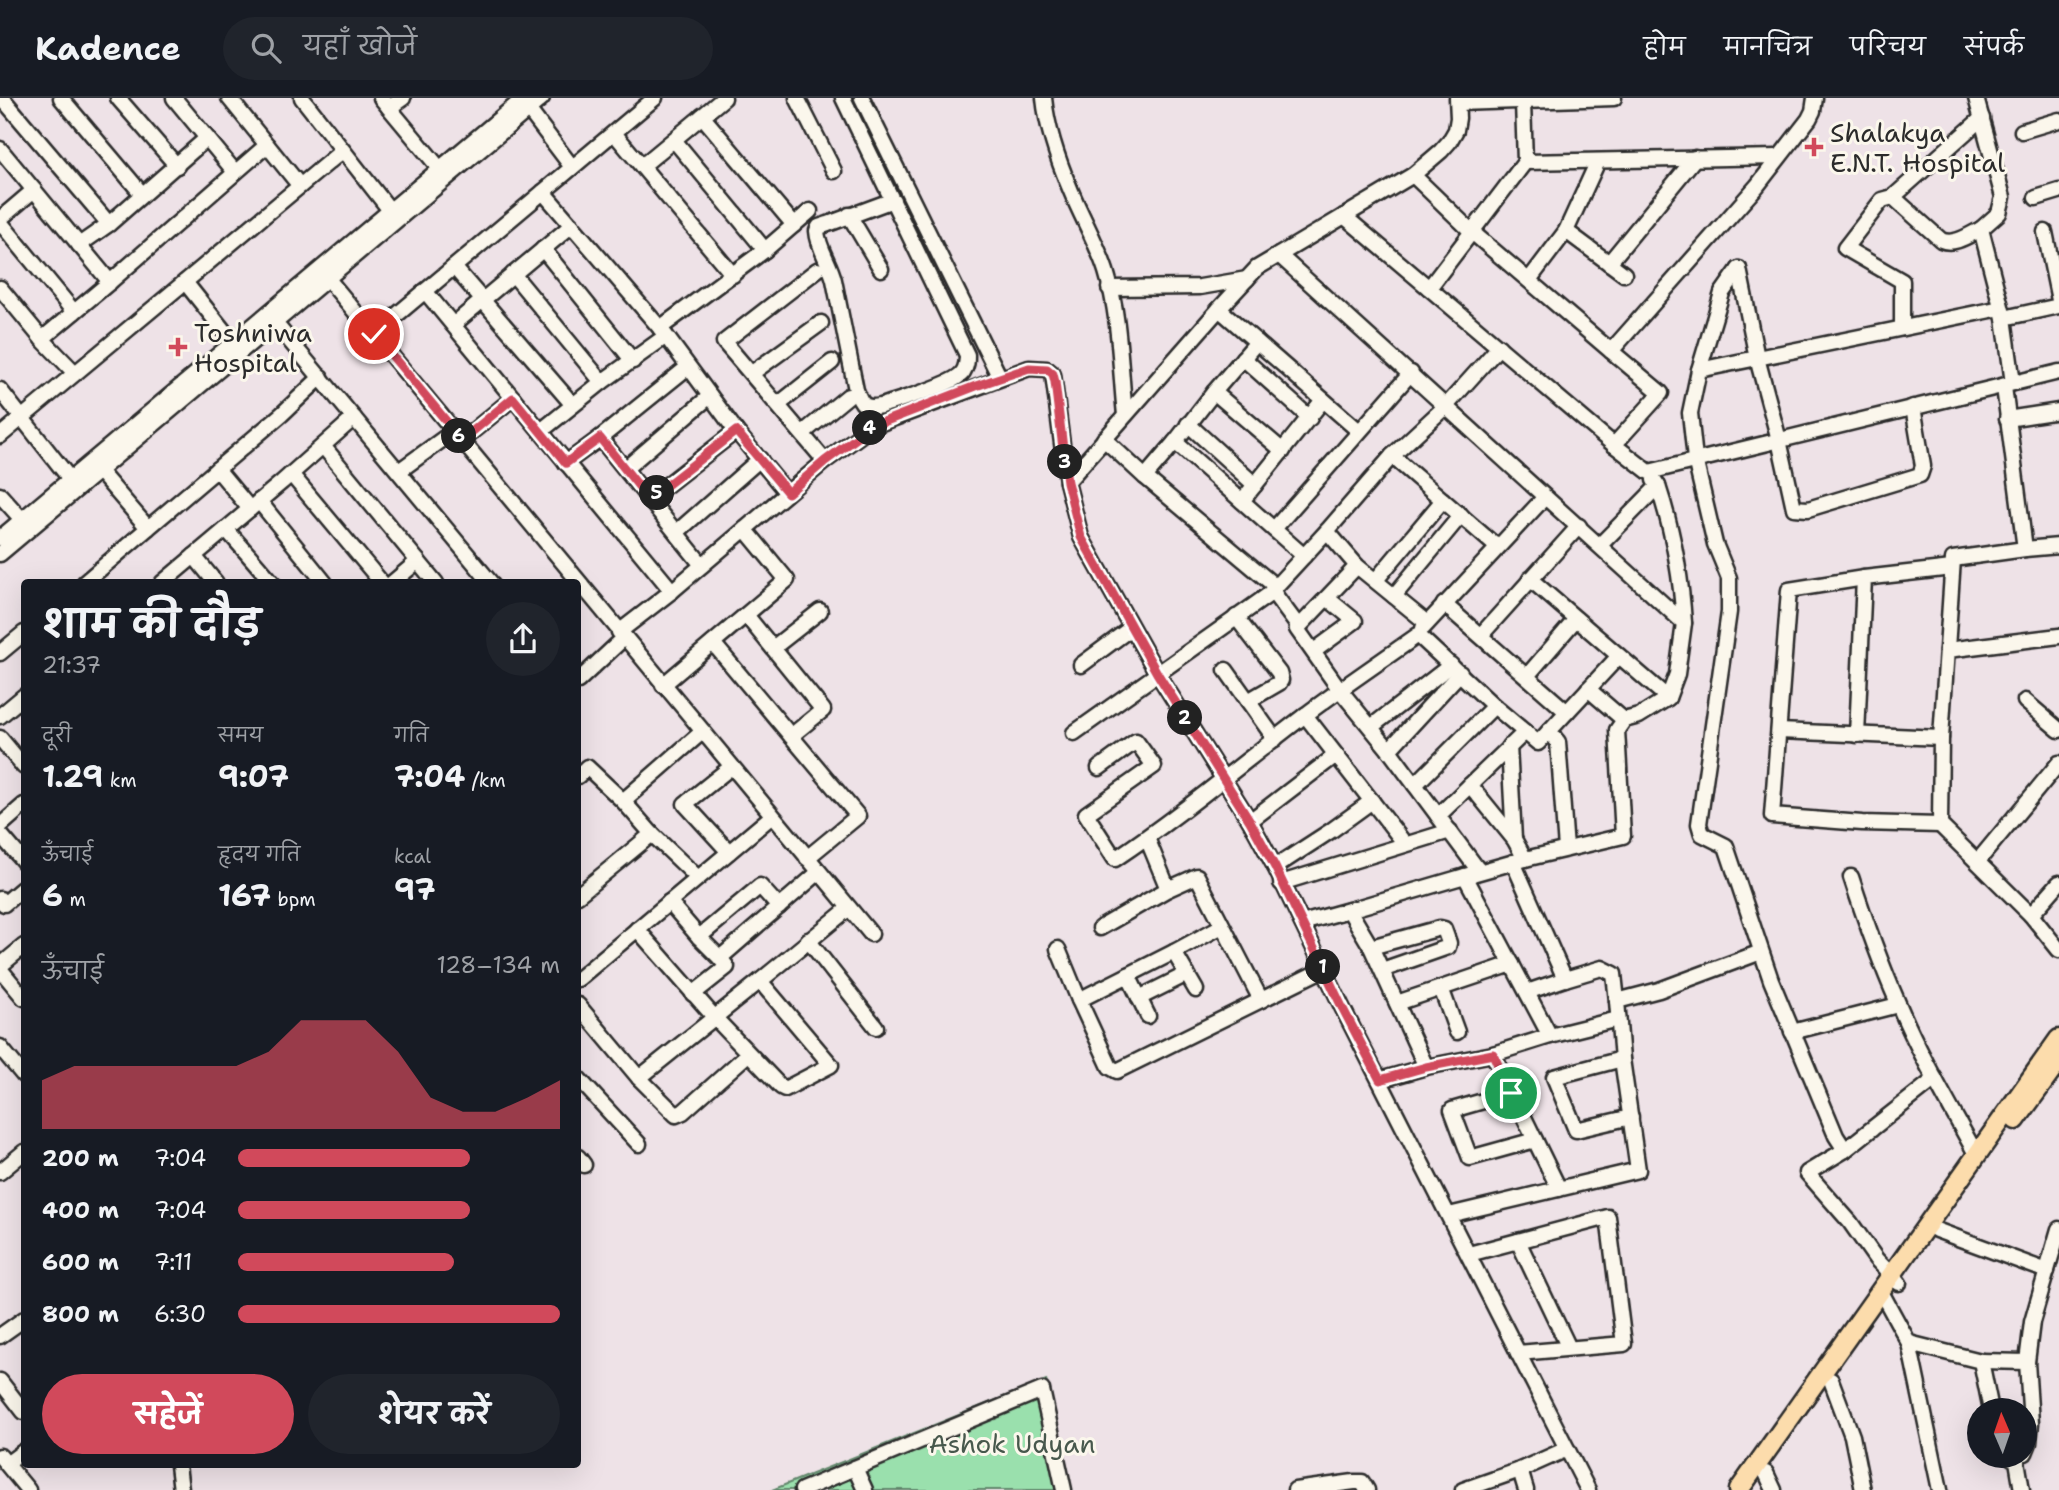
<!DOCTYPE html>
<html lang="hi">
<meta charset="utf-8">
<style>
body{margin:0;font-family:"Shantell Sans","Playpen Sans Deva",sans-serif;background:#20242c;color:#f1f3f6;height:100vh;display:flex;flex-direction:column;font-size:26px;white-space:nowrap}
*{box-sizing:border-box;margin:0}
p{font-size:23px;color:#9ea1a6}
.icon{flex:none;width:38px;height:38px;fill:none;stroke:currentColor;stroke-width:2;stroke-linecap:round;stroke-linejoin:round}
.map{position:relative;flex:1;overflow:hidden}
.drawer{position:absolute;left:21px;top:481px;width:560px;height:889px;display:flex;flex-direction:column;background:#171b24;border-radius:7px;box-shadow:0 7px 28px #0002}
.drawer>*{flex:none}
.needle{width:46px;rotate:358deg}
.fabs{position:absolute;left:1967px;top:1300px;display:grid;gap:14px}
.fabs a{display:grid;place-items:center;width:70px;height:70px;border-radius:50%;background:#171b24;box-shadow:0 7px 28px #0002;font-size:35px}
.pin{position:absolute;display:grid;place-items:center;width:60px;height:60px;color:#fff;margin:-30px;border:4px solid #fff;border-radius:50%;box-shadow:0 2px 7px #0007}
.km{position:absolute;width:35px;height:35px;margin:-18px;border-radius:50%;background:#222;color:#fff;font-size:19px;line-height:35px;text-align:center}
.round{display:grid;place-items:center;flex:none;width:74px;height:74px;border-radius:37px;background:#20242c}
.head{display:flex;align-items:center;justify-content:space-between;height:119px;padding:0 21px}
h1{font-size:38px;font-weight:700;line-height:52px}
.metrics{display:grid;grid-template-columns:repeat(3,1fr);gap:10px;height:119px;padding:7px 21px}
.metrics div{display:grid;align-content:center}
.metrics b{font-size:30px;font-weight:700}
.metrics small{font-size:19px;font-weight:400}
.metrics p{font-size:19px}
.chart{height:196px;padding:14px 21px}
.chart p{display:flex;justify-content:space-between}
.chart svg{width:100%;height:126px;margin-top:7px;fill:#d1495b;opacity:.7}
.primary-button{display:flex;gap:14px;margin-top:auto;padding:14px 21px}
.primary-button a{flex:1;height:80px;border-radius:42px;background:#d1495b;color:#fff;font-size:28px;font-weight:700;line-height:80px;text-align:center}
.primary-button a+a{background:#20242c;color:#f1f3f6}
ul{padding:0 21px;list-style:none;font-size:23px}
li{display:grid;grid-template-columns:112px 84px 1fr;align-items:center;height:52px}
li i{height:18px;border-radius:9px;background:#d1495b}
header{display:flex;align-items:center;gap:42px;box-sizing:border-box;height:98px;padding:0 35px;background:#171b24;border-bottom:2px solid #363941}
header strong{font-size:33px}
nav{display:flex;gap:38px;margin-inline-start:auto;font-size:24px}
.search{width:490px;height:63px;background:#20242c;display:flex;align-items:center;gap:18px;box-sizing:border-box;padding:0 24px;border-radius:38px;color:#9ea1a6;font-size:26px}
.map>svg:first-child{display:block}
</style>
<header>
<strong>Kadence</strong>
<div class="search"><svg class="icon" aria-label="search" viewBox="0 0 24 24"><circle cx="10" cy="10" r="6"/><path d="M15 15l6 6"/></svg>यहाँ खोजें</div>
<nav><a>होम</a><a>मानचित्र</a><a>परिचय</a><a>संपर्क</a></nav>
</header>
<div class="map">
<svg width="2059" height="1392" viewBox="0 0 2059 1392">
<rect width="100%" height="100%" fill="#eee2e7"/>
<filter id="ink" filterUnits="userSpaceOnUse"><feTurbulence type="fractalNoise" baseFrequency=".0143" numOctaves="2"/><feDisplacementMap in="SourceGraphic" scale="14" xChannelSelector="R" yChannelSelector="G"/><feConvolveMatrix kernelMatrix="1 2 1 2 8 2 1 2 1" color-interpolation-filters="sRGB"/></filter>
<g filter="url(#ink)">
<!-- green -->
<polygon fill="#9ae0ad" stroke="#62866c" stroke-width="2" points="1046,1282 1069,1392 772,1392"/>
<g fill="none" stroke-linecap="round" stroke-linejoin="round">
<!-- minor casing -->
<g stroke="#2b2b2b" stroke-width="19">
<g id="minor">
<polyline points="2,0 109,126"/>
<polyline points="61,0 142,96"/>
<polyline points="118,0 177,68"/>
<polyline points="174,0 235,74"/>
<polyline points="229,0 267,47"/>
<polyline points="302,0 396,120"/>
<polyline points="381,0 445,77"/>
<polyline points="797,0 834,73"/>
<path d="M843,0L967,257C967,263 967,268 963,274C954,287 898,302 881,308C864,311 862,307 856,292L834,182C830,165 818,150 817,133L819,129L828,126L893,102"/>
<polyline points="862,0 1000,280"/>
<path d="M1044,0C1047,30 1059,65 1071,93C1082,120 1097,145 1106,173C1120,218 1120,270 1125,317"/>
<polyline points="1457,0 1458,20 1456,32 1449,44 1441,53 1413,77 1257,170 1219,211 1067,384 1081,439 1157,575 1250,723 1275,769 1342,909 1588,1392"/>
<polyline points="1815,0 1813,13 1809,21 1757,88 1611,253 1661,295 1614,347 1649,374 2059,274"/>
<polyline points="1976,0 2003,99 1999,115 1981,131 2004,220"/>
<polyline points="1523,4 1525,64 1778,59"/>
<polyline points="1458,5 1614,0"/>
<polyline points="389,10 403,0"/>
<polyline points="528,11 572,69"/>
<polyline points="702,18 794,127"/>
<polyline points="2022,33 2059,22"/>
<polyline points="614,35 733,177"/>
<polyline points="674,42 765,152"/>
<polyline points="0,51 110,184"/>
<polyline points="642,68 724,0"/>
<polyline points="1413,77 1472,134 1611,253"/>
<polyline points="543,94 660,230 736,333 787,395"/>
<path d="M1893,99L1941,142C1954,148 1969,137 1981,131"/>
<polyline points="2036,100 2059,93"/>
<polyline points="849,117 881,171"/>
<polyline points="1344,118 1614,347"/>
<polyline points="0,121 34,92"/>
<polyline points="0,124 74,214"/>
<polyline points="1566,133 1624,176"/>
<polyline points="2045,134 2059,202"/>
<polyline points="79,147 109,126 207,40"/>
<polyline points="543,151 633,263"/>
<polyline points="1279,157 1684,525 1677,576 1668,600 1639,618 1624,622 1617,632 1623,738 1525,761 1465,778"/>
<polyline points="1609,165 1695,60"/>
<polyline points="454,169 573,307"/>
<polyline points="1739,171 1757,260 1779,342 1794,410 1808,411 1920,377 1923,368 1913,309"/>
<polyline points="817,172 724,244 825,363"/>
<polyline points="513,176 602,284"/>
<polyline points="328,181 871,836"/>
<polyline points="1529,182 1566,133 1598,63"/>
<polyline points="185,184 239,252"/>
<polyline points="0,190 42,241 75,275"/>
<polyline points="1109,190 1200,189 1247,181"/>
<polyline points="1429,190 1525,64"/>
<polyline points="425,193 672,493"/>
<polyline points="1219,211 1359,333"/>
<polyline points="275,225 491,485"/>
<polyline points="453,227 572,127"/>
<polyline points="660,230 765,152 810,113"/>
<polyline points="1902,230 1902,183 1845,150 1882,102 1893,99 1982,20"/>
<polyline points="374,236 655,0"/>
<polyline points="42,241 110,184 267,47 300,88"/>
<polyline points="1257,244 1214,294 1175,344 1304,458"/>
<polyline points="1243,260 1310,320"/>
<polyline points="1699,272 1722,195 1739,171"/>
<polyline points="752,275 821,225"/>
<polyline points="2013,285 2004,220 2059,208"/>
<polyline points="0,292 70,381"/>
<polyline points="1214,294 1283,353"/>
<polyline points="779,306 832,264"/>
<polyline points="2007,321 2059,313"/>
<polyline points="1188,326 1255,387"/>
<polyline points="541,333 602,284 666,238"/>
<polyline points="803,335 848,298"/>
<polyline points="0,338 342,53"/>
<polyline points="600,340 688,269"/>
<polyline points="1104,341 1145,379 1276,489"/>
<polyline points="462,342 513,300"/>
<polyline points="323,348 436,485"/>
<polyline points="1392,358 1497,449"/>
<polyline points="566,365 600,340 702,467"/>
<polyline points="626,370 710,298"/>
<polyline points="217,371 250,411"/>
<polyline points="399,373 454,333"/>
<polyline points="291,376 382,485"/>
<polyline points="1145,379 1175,344"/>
<path d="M1658,388C1673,433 1681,477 1684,525"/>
<polyline points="0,397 27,427"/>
<polyline points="649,401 736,333"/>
<polyline points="259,403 325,485"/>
<polyline points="1242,403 1323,302"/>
<polyline points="148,430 282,316 321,279"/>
<polyline points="226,431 273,485"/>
<polyline points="1274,431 1411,275"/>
<polyline points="677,434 760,361"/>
<polyline points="0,440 524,0"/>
<polyline points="1600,447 1658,388 1654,382"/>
<polyline points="2025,451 2059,448"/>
<polyline points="0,456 542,0"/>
<polyline points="194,458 216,485"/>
<polyline points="1357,468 1297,531 1340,592 1389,652 1479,773"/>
<polyline points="1864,480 1789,492 1772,718 1862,725 1940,727"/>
<polyline points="1530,481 1668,600"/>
<polyline points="1376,482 1443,402"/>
<polyline points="84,485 148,430 99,373"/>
<polyline points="162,485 282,384 354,320"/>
<polyline points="392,485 418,463"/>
<polyline points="1272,493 1298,528"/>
<polyline points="1394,498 1461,417"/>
<polyline points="1444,506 1567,614"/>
<polyline points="746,517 823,612 791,638"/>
<polyline points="1236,519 1279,575 1281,582 1279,585 1248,603"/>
<polyline points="1427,525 1357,468 1327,433 1392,358 1446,308 1499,249"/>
<polyline points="1423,530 1545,399"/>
<polyline points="619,534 672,493 825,363 873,328 1029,270 1047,271 1053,276 1067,384"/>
<polyline points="1481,537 1579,428"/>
<polyline points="713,545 858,718 807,760"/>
<polyline points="773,550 820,513"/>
<polyline points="1947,552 2059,538"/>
<polyline points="1314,553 1355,523 1327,500"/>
<polyline points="0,555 24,535"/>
<polyline points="1081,567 1131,530"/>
<polyline points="1226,572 1275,641"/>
<polyline points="1527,578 1576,521"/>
<polyline points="578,583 624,540"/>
<polyline points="663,587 787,482 745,431"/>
<polyline points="1588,591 1624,622"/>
<polyline points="2025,603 2059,632"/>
<polyline points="1305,617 1405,746"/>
<polyline points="0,618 24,598"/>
<polyline points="1371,629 1451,567"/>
<polyline points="1549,633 1558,644 1566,751"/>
<polyline points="1779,633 1941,640 1940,727 2031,817"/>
<polyline points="1074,635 1267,498 1327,433"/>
<polyline points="1857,637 1864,480 1952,470"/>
<polyline points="0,640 24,669"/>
<polyline points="1941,640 1953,461 2025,451 2004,289"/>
<polyline points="1509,648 1514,741"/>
<polyline points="1389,652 1460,575"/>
<path d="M1099,670L1136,643L1154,668L1086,716L1115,761C1181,717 1241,666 1304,618C1341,590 1380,564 1418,537L1494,608L1538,645L1619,558"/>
<polyline points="578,678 587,669 623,703 652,736 698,780"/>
<polyline points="1415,687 1494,608"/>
<polyline points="1470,687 1514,741 1525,761"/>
<polyline points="623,703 702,634"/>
<polyline points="1438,718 1525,634"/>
<polyline points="1250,723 1336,657"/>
<polyline points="0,728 24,707"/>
<polyline points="0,736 24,764"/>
<polyline points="1147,740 1168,791"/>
<polyline points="729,754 685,706 731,669"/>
<polyline points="1978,763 2059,665"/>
<polyline points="1513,764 1565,881 1527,894"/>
<polyline points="1275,769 1332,732 1372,703"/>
<path d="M1851,779C1865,822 1880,864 1898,905C1920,958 1950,1008 1977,1058"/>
<polyline points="1281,785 1450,733"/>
<polyline points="2059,785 2031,817 2059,852"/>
<polyline points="578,797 652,736"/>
<polyline points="0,801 4,806 24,789"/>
<polyline points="669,804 699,839 720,860 819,774"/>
<polyline points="1349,812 1465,778 1550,938"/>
<polyline points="1302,825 1349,812 1371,849 1426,969"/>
<polyline points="1222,828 1174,854 1079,902 1110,969 1117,973 1324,871"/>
<polyline points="1100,830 1168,791 1197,778 1261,902"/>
<polyline points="637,831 715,920 781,989 785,991 831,967 760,883 849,810"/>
<polyline points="699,839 760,788 779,809"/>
<polyline points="808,842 876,929"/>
<polyline points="1371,849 1440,830 1444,831 1449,845 1448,849 1382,872"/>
<polyline points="1058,851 1079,902"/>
<polyline points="1174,854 1196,892"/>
<polyline points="0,868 24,848"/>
<polyline points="0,871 24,900"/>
<polyline points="1128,877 1148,918"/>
<polyline points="578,881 772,718"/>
<polyline points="1565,881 1602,870 1614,876 1617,903"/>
<polyline points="1441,890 1457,934"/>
<polyline points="693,896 727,869 720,860"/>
<polyline points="1139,900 1187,876"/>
<polyline points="1397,905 1512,866"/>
<polyline points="578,907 639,980 676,1017 683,1014 748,956"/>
<polyline points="1792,934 1898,907"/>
<polyline points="0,949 24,978"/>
<polyline points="1493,956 1550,938 1618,921"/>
<polyline points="1622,961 1554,979 1576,1032 1631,1019"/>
<polyline points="578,980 639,1046"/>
<polyline points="639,980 760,883"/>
<polyline points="1380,982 1426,969 1493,956 1559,1091"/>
<polyline points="1511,995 1452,1012 1470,1060 1535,1042"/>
<polyline points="1845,1052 1935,981"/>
<polyline points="578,1059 584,1067"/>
<polyline points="0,1074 24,1054"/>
<polyline points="1449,1117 1638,1072 1622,961 1617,903 1659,892 1761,854"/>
<polyline points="1936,1132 2047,1173"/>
<polyline points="1518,1143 1569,1250"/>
<polyline points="1469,1156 1608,1119 1624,1246 1518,1255"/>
<polyline points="1899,1185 1876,1161 1850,1124 1807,1075 1845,1052 1836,1038 1771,882 1726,748 1702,736 1699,726 1729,514 1729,480 1715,446 1695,361 1690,315 1699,272 2001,210"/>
<polyline points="1880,1192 1909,1245 1940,1392"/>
<polyline points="0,1238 24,1221"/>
<polyline points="1909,1245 1981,1263 1991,1312"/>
<polyline points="1981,1263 2027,1264"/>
<polyline points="1831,1282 1852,1338 1863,1392"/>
<polyline points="0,1283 24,1314"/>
<polyline points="2025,1355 2029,1345 2031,1325 2027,1264 2032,1224 2059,1131"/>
<polyline points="0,1358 28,1392"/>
<polyline points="2009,1358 2017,1363 2022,1392"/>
<polyline points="8,1365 24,1353"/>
<polyline points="178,1367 181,1392"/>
<polyline points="855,1370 865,1392"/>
<polyline points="1520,1372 1526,1392"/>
<polyline points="1766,1375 1774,1392"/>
<polyline points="802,1392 1042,1292 1064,1392"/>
<polyline points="1295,1392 1354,1384 1362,1384 1367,1392"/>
<polyline points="1463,1392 1520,1372 1567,1351"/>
</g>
</g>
<!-- major casing -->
<g stroke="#2b2b2b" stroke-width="23">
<g id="major">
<polyline points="2016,1022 2059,963"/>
<polyline points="1739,1392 2059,941"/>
</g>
</g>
<!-- minor -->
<use href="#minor" stroke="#fbf7ec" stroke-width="14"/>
<!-- major -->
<use href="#major" stroke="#fcdcac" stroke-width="18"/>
</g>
</g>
<g fill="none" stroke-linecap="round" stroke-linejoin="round" filter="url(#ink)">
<!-- route casing -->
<g stroke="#fff" stroke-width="14">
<polyline id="route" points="374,236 462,342 513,300 566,365 600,340 649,401 736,333 788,395 825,363 873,328 976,288 1029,270 1047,271 1053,276 1055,284 1067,384 1081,439 1157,575 1250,723 1275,769 1342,909 1380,982 1426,969 1493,956 1511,995"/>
</g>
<!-- route -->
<use href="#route" stroke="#d1495b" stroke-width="9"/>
</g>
<!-- markers -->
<g fill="#d1495b" stroke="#fbf7ec" stroke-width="2.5">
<path d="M1810.5 38.5h7v7h7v7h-7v7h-7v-7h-7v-7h7z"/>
<path d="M174.5 238.5h7v7h7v7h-7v7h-7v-7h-7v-7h7z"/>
</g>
<g text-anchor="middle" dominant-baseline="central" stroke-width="6" stroke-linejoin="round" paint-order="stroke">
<!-- poi labels -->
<g font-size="26" fill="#2b2b2b" stroke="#fbf7ec" text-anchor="start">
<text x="1830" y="34">Shalakya<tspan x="1830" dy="30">E.N.T. Hospital</tspan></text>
<text x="194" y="234">Toshniwa<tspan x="194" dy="30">Hospital</tspan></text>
</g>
<!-- park labels -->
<g font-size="26" fill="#47584c" stroke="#fbf7ec">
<text x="1012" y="1345">Ashok Udyan</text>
</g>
</g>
</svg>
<div class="fabs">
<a><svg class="needle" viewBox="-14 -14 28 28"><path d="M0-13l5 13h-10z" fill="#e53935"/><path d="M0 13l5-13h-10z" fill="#9ea1a6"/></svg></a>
</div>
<div class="pin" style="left:1511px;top:995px;background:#1e9e55"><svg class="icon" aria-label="arrive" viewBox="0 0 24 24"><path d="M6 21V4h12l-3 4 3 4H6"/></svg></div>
<div class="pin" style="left:374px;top:236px;background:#d93025"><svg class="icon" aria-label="check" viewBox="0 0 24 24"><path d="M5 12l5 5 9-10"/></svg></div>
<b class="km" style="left:1323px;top:869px">1</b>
<b class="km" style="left:1185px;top:620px">2</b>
<b class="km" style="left:1065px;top:364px">3</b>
<b class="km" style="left:870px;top:330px">4</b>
<b class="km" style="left:657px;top:395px">5</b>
<b class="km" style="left:459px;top:338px">6</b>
<section class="drawer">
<div class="head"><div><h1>शाम की दौड़</h1><p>21:37</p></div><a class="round"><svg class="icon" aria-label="share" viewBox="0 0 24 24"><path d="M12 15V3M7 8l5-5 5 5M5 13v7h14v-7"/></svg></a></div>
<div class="metrics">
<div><p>दूरी</p><b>1.29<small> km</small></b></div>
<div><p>समय</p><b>9:07</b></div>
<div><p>गति</p><b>7:04<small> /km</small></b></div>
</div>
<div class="metrics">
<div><p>ऊँचाई</p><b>6<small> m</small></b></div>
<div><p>हृदय गति</p><b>167<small> bpm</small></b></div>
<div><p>kcal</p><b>97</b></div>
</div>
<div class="chart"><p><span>ऊँचाई</span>128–134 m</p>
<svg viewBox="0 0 160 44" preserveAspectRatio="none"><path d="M0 44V27L10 22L20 22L30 22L40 22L50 22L60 22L70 17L80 6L90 6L100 6L110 17L120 33L130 38L140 38L150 33L160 27V44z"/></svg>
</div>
<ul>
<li><b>200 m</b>7:04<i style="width:72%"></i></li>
<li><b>400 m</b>7:04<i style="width:72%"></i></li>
<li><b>600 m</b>7:11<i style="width:67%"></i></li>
<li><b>800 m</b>6:30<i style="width:100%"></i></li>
</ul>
<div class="primary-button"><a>सहेजें</a><a>शेयर करें</a></div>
</section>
</div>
